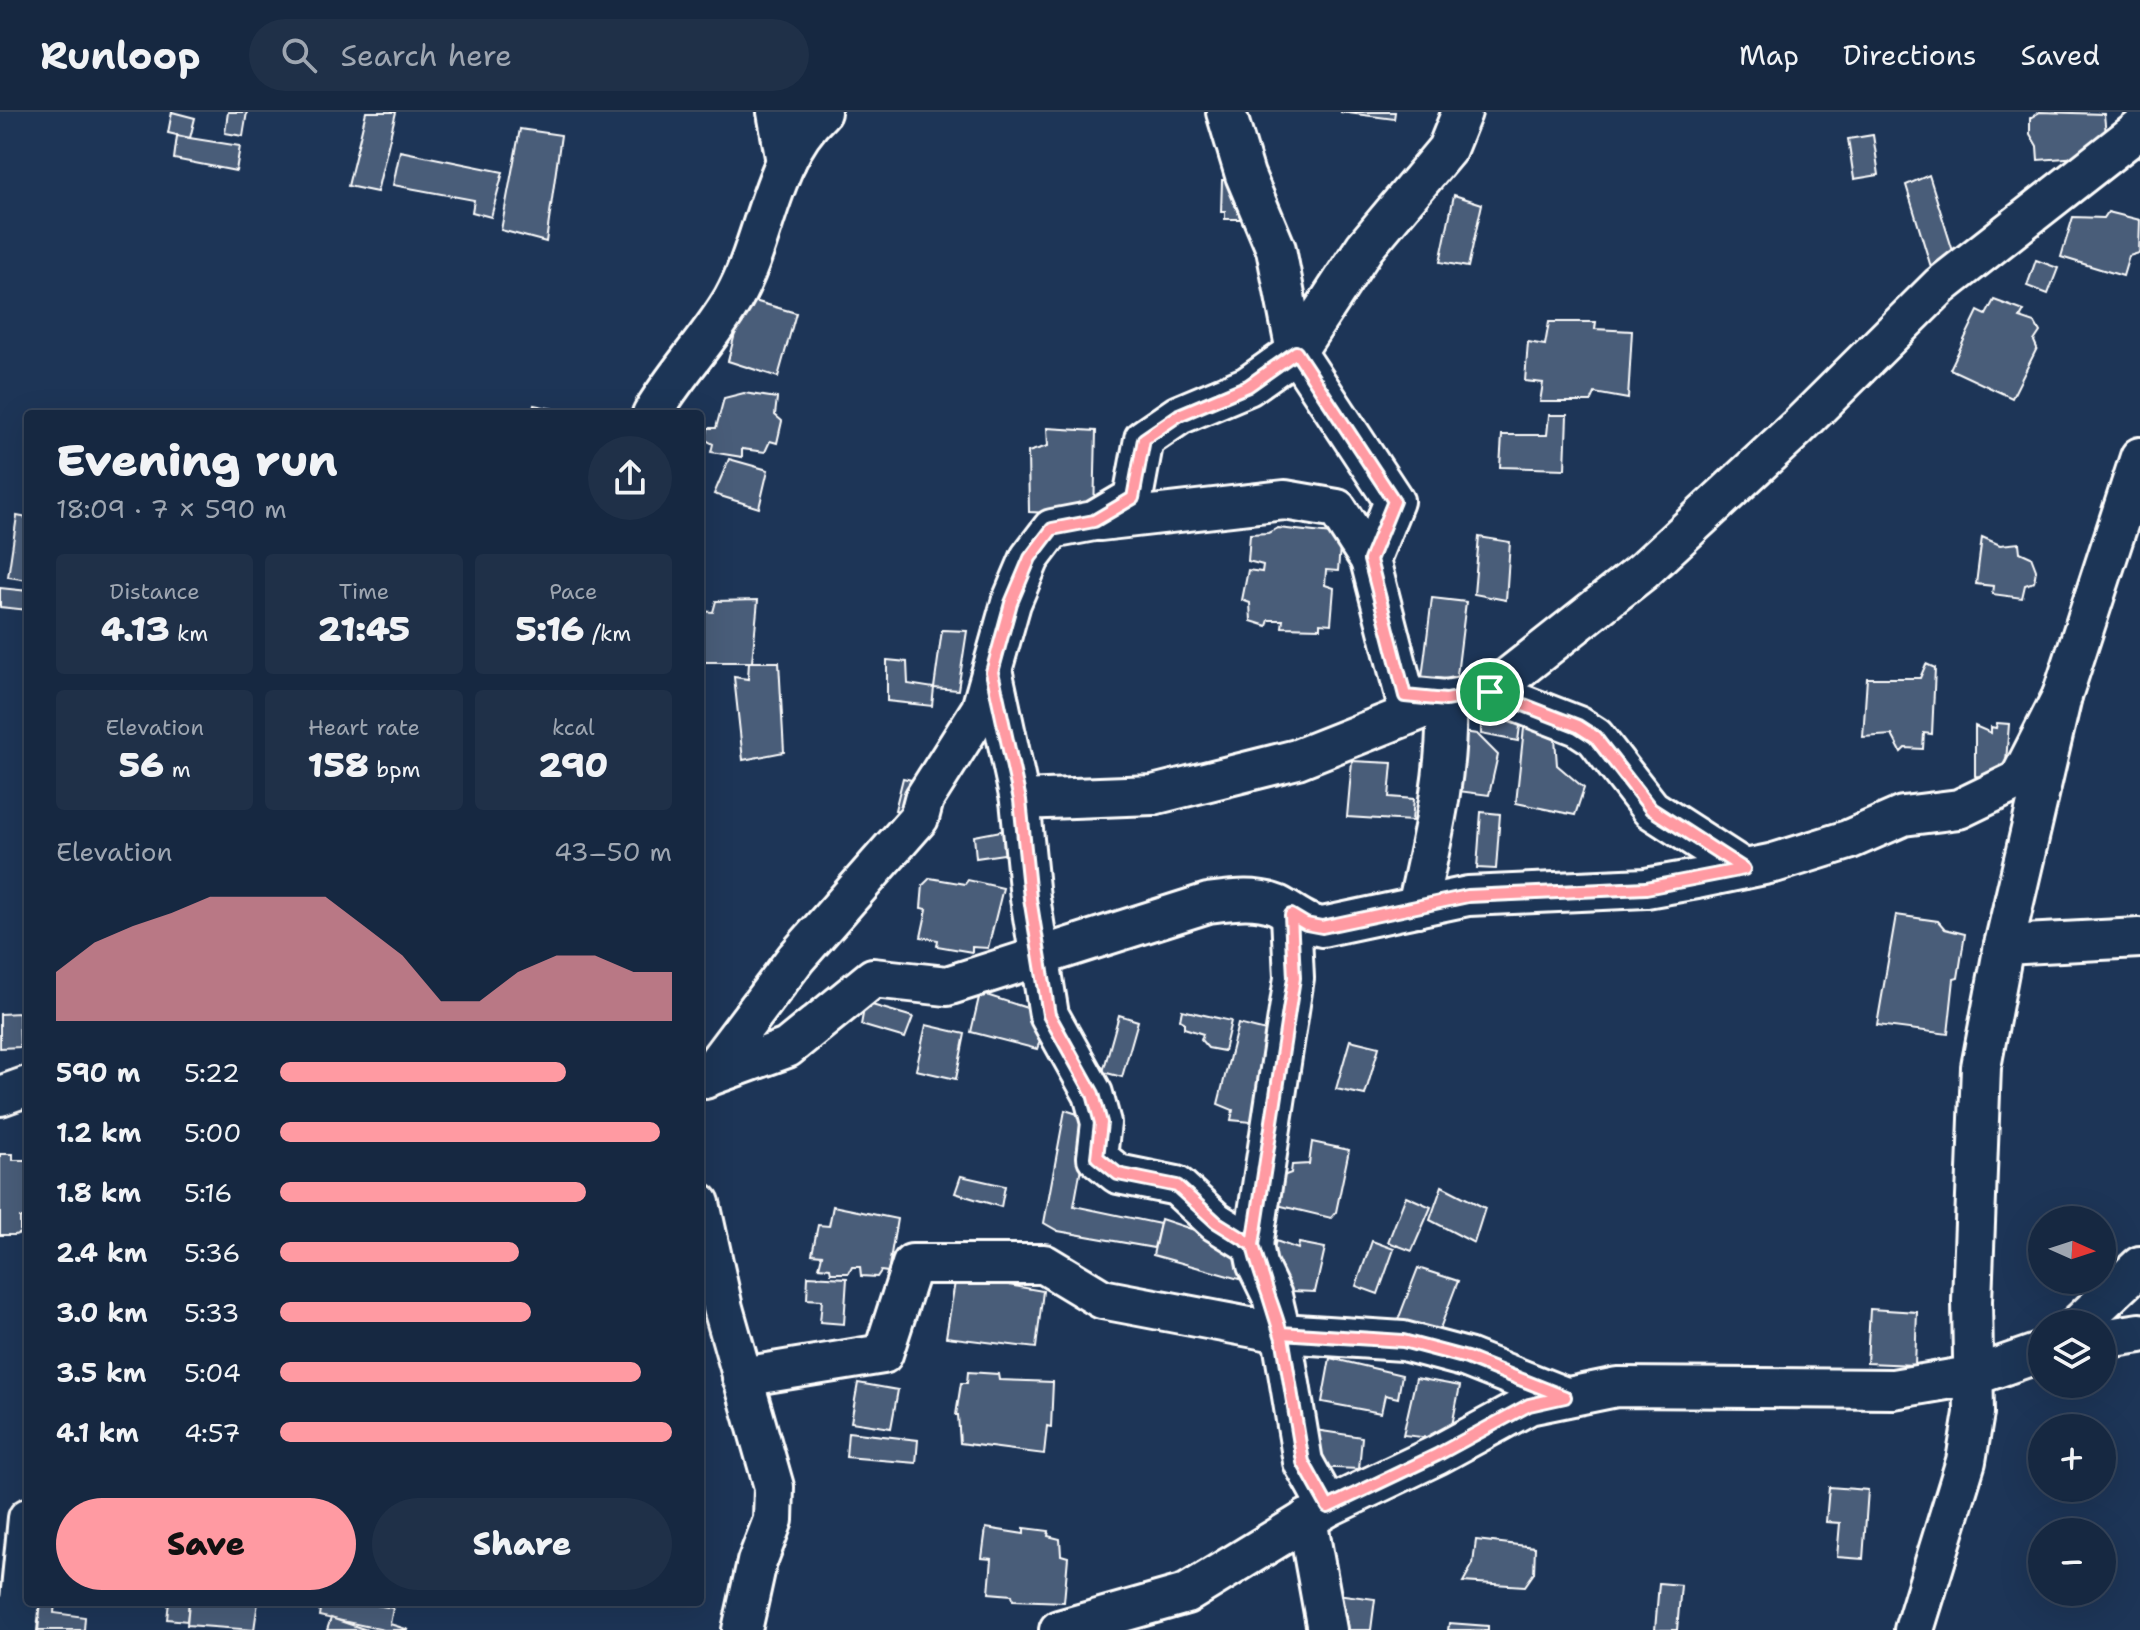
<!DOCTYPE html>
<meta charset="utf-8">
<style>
body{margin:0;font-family:"Shantell Sans",sans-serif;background:#1f3048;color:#f1f3f6;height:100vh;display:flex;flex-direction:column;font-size:30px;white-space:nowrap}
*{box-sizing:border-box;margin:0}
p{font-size:26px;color:#9ea6b1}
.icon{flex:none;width:44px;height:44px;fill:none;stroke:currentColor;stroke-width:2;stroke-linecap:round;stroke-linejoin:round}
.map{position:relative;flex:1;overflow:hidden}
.sheet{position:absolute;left:24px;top:298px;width:680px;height:1196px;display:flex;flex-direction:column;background:#162841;border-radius:8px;box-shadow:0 8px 32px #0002,0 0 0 2px #35445a}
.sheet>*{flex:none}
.needle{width:52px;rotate:93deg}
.tools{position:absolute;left:2028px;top:1094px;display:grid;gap:16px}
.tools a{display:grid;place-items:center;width:88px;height:88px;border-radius:50%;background:#162841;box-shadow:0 8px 32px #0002,0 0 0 2px #35445a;font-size:40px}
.pin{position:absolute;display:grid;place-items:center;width:68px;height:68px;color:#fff;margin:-34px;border:4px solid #fff;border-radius:50%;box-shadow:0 2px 8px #0007}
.round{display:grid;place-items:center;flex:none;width:84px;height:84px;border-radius:42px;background:#1f3048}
.head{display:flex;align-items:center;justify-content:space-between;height:136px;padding:0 32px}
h1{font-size:44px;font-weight:800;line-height:60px}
.stats{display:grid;grid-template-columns:repeat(3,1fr);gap:12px;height:136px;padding:8px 32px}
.stats div{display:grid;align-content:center;border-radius:8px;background:#1f3048;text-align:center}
.stats b{font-size:34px;font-weight:800}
.stats small{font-size:22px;font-weight:400}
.stats p{font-size:22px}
.chart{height:224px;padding:16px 32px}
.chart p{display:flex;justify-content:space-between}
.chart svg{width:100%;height:144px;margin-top:8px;fill:#ff9aa2;opacity:.7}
.primary-button{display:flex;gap:16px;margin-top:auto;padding:16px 32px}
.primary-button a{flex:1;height:92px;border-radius:48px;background:#ff9aa2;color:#111;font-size:32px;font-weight:800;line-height:92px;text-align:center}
.primary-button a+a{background:#1f3048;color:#f1f3f6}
ul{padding:0 32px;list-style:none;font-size:26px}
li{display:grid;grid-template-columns:128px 96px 1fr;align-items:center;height:60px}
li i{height:20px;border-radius:10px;background:#ff9aa2}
header{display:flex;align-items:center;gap:48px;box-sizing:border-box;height:112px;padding:0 40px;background:#162841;border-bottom:2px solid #35445a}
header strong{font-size:38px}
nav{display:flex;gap:44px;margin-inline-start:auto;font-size:28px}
.search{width:560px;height:72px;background:#1f3048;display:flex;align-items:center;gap:20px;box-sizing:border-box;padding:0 28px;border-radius:44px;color:#9ea6b1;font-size:30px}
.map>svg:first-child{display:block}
</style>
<header>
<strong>Runloop</strong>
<div class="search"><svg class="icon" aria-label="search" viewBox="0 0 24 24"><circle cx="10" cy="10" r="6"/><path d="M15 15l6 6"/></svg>Search here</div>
<nav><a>Map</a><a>Directions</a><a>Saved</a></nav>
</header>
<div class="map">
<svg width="2140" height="1518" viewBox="0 0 2140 1518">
<rect width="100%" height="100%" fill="#1d3557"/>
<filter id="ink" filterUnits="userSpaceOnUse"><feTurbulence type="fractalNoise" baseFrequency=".0125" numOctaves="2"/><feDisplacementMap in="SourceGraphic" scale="16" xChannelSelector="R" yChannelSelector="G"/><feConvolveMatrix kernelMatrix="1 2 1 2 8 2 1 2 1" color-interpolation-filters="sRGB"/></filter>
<g filter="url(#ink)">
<!-- building -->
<g fill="#4a5d79" stroke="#fff" stroke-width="2">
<polygon points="172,0 195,6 190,26 168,21"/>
<polygon points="228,0 247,0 243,24 225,21"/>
<polygon points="366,0 396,0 377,80 348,74"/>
<polygon points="1340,0 1395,0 1394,7"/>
<polygon points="2040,0 2104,2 2108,43 2038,48 2037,34 2030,22 2030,6"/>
<polygon points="520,17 561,23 546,130 501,118"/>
<polygon points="1873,23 1879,63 1854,67 1848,27"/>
<polygon points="177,24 240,34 236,59 174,47"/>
<polygon points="400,39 503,60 491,105 472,100 474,88 393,73"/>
<polygon points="1929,63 1958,155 1934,165 1906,73"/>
<polygon points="1222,68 1243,69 1242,107 1225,107 1225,100 1221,100"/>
<polygon points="1454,83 1482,92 1468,155 1440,150"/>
<polygon points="2108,100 2140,108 2139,141 2129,144 2123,164 2061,145 2073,105 2104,106"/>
<polygon points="2036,148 2058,156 2048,182 2027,174"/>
<polygon points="744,186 796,201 778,265 728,249"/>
<polygon points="1994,188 2024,199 2020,206 2035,211 2040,220 2034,229 2037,236 2012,286 1950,257 1978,199 1986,203"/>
<polygon points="1549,210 1596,210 1595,217 1632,219 1628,287 1595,281 1591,290 1540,290 1543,271 1525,269 1528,230 1545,233"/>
<polygon points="744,281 777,286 775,303 782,309 777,331 770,329 765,340 742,337 742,345 711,340 713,332 706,328 708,316 716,316 724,286"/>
<polygon points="534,293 569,300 569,302 532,302"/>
<polygon points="1549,303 1567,303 1565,357 1500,355 1502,323 1547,323"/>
<polygon points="1047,316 1096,319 1094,403 1029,400 1028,340 1048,334"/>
<polygon points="729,347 768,358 759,396 714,382"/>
<polygon points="17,404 28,406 28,468 8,465"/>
<polygon points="1278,416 1341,423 1338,459 1326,458 1325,473 1334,476 1331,512 1320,511 1320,516 1282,515 1283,508 1269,508 1267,514 1251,509 1250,491 1242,488 1248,458 1262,460 1263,453 1248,449 1250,422 1268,421"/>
<polygon points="1479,425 1510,430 1506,488 1474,482"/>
<polygon points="1982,425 2000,433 2019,431 2020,440 2031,445 2036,458 2034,470 2025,473 2022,486 1992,482 1993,474 1976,472"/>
<polygon points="0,476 28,479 28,498 0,495"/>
<polygon points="1432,486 1466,490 1455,579 1421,574"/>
<polygon points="758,488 752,550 700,550 700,499 713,500 716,489"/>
<polygon points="942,518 967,519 958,578 934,576"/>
<polygon points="887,548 907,550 908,572 934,576 932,594 887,589"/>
<polygon points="749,550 779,550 784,640 743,648 734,565 748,567"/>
<polygon points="1926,552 1935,556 1932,622 1924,621 1923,637 1905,636 1901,640 1892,623 1863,625 1867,566 1920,566"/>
<polygon points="1481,600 1521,607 1518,629 1481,622"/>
<polygon points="1997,611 2009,612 2005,662 1989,666 1975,664 1975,614 1991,621 1991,615 1996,616"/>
<polygon points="1554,612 1557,653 1584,676 1575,703 1516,691 1524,616"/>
<polygon points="1455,619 1477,622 1498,643 1489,683 1450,678"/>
<polygon points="1352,649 1392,651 1389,685 1414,687 1412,709 1347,705"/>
<polygon points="903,666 924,671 916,703 895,698"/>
<polygon points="1481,700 1500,702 1496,757 1477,756"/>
<polygon points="1017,716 1018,740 976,746 974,724"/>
<polygon points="930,766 965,772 968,768 1003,776 988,836 972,835 972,840 937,834 938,828 921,825 927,797 921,796 923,773"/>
<polygon points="1896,803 1938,809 1945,817 1965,822 1958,866 1954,867 1948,922 1877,913"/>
<polygon points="980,881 1049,903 1037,937 971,920"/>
<polygon points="865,891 913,905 905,926 861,913"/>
<polygon points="1182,898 1231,909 1224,939 1208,936 1201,928 1203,922 1184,916 1184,910 1180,908"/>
<polygon points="19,901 20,935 0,936 0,902"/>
<polygon points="1119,903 1138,909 1122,965 1103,960"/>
<polygon points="1238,912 1270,920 1251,1010 1231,1008 1233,998 1218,992"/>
<polygon points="926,913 965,922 956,967 916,958"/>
<polygon points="1350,928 1379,935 1365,983 1336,977"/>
<polygon points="1065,998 1090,1006 1074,1094 1160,1112 1154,1136 1058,1119 1044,1111"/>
<polygon points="1312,1030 1349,1038 1336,1100 1331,1106 1273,1092 1278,1066 1291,1061 1292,1053 1309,1052"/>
<polygon points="0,1042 13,1042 13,1048 28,1048 28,1106 20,1106 20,1121 15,1123 0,1123"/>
<polygon points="961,1064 1005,1074 1001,1095 955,1081"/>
<polygon points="1442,1074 1485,1096 1474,1131 1430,1108"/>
<polygon points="1406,1084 1431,1095 1412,1139 1388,1130"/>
<polygon points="833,1094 897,1107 888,1160 881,1159 877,1165 861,1164 860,1155 852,1155 849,1161 831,1161 830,1156 819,1155 822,1143 812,1142 818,1113 829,1114"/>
<polygon points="1161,1107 1246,1135 1239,1167 1153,1143"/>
<polygon points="1276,1129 1298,1137 1299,1131 1325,1136 1315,1180 1292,1179 1265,1163"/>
<polygon points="1372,1129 1394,1137 1378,1182 1356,1174"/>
<polygon points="1418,1156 1458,1169 1439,1219 1398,1208"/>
<polygon points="808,1164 847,1166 844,1212 820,1210 822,1188 807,1187"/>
<polygon points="956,1164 1043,1179 1036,1236 946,1225"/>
<polygon points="1870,1197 1917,1200 1915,1253 1867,1251"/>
<polygon points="1330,1246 1402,1263 1398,1286 1385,1283 1381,1301 1322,1290"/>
<polygon points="968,1260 998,1262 999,1268 1053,1270 1051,1315 1047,1314 1044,1342 960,1331 958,1303 956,1303 961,1271 967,1271"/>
<polygon points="1416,1266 1460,1274 1449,1328 1403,1323"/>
<polygon points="858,1271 898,1278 891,1316 851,1310"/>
<polygon points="1315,1318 1362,1325 1359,1357 1311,1355"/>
<polygon points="848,1320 918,1328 916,1351 846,1345"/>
<polygon points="1829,1375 1868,1378 1863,1447 1837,1445 1840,1411 1826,1410"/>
<polygon points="986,1416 1024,1422 1024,1416 1049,1419 1048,1424 1060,1427 1061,1443 1068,1445 1064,1490 1013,1488 1012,1483 989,1481 992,1447 982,1446"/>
<polygon points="1476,1428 1535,1435 1534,1461 1525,1474 1463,1470 1473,1452"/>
<polygon points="1659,1471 1681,1473 1677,1518 1655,1518"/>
<polygon points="1329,1481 1375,1487 1371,1518 1343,1518"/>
<polygon points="36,1490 55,1490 54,1501 85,1505 84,1518 32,1518"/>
<polygon points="169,1490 189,1490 187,1509 167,1507"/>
<polygon points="189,1490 258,1490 254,1518 187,1513"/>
<polygon points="321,1490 359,1490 393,1496 390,1512 409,1518 384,1518 319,1504"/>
<polygon points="331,1506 367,1518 327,1518"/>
<polygon points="1449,1511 1488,1514 1488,1518 1448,1518"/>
</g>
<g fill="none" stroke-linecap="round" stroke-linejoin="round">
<!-- minor casing -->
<g stroke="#fff" stroke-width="44">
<g id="minor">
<polyline points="777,0 786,50"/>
<path d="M1226,0L1245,63L1276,137L1296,240L1394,389L1370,448L1405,584L1446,588C1449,657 1432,728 1417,795"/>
<path d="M652,302C676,261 709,228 733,187C766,129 770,47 821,0"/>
<polyline points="1100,409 1285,388 1337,397 1370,448"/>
<polyline points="993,562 1020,688 1030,786 1049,903 1093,982 1101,1011 1097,1045 1118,1062 1177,1074 1216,1110 1253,1133 1257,1153 1272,1184 1283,1230 1303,1350 1328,1395"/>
<polyline points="1490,580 1578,614 1595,625 1651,697 1744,757"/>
<polyline points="1020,688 1153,683 1297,647 1446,588 1490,580 1643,459 1797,316 1940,174 2140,17"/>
<polyline points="2004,833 2140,826"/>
<path d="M710,964L787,936L873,866L947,874L1208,791C1231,788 1255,784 1277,793C1293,801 1303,812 1322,815L1468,784L1646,776L1697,767L1774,751L1848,728L1903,704L1959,697L2019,668L2062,584"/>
<polyline points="705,967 796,846 919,706 924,687 981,597 1011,491 1030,446 1052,417 1094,409 1133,386 1144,327 1179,303 1248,274 1296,240 1365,135 1447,37 1462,0"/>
<polyline points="0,984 28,974"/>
<polyline points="700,1091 723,1196 774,1375 773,1408 757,1450 742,1518"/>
<polyline points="1253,1133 1294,866 1291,803"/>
<polyline points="2079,1212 2140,1154"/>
<polyline points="2102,1227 2140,1221"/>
<polyline points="742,1265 883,1242 912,1152 1044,1152 1102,1187 1281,1221 1403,1229 1467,1246 1565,1285"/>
<polyline points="1307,1407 1327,1518"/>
<polyline points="17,1518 28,1406"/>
<polyline points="1059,1518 1186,1482 1328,1395 1437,1343 1529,1293 1617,1275 1893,1277 1976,1263 2042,1240"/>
<polyline points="1914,1518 1966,1349 1974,1301 1972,1189 1981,955 2004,833 2062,584 2140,345"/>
</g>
</g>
<!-- minor -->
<use href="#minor" stroke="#1d3557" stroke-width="38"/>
</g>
</g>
<g fill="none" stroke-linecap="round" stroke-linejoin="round" filter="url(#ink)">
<!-- route casing -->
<g stroke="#fff" stroke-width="16">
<path id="route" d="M1490,580L1446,588L1405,584L1370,448L1394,389L1296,240L1248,274L1179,303L1144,327L1133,386L1094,409L1052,417L1030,446L1011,491L992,560L1020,688L1030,786L1049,903L1093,982L1101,1011L1097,1045L1118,1062L1177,1074L1216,1110L1253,1133L1283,1230L1303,1350L1328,1395L1437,1343L1529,1293L1565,1285L1467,1246L1403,1229L1281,1221C1273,1191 1259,1163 1253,1133L1294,866L1291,803L1306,812L1322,815L1468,784L1646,776L1744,757L1651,697L1595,625L1578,614L1490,580"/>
</g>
<!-- route -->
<use href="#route" stroke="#ff9aa2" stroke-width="10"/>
</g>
</svg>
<div class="tools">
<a><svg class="needle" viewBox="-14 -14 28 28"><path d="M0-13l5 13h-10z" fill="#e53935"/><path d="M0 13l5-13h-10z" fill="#9ea6b1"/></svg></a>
<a><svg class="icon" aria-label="layers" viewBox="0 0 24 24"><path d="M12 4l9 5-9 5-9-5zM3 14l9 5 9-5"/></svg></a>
<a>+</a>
<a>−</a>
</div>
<div class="pin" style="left:1490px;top:580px;background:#1e9e55"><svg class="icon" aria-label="arrive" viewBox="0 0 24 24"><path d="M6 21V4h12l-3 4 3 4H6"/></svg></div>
<section class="sheet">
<div class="head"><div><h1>Evening run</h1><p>18:09 · 7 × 590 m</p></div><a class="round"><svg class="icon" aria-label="share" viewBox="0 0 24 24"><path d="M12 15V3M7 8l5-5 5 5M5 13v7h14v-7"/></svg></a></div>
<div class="stats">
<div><p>Distance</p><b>4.13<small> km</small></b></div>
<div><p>Time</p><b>21:45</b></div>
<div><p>Pace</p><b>5:16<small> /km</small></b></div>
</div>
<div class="stats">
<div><p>Elevation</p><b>56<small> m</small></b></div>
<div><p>Heart rate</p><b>158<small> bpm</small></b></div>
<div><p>kcal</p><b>290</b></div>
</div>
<div class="chart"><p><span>Elevation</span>43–50 m</p>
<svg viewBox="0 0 160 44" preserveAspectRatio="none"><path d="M0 44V29L10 20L20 15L30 11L40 6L50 6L60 6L70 6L80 15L90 24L100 38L110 38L120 29L130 24L140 24L150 29L160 29V44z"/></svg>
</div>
<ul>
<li><b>590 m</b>5:22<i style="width:73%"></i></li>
<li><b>1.2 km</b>5:00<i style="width:97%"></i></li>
<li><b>1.8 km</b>5:16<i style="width:78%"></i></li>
<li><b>2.4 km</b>5:36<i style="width:61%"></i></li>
<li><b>3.0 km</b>5:33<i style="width:64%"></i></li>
<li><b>3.5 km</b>5:04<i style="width:92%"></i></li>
<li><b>4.1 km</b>4:57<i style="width:100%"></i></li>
</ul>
<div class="primary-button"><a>Save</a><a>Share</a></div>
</section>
</div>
